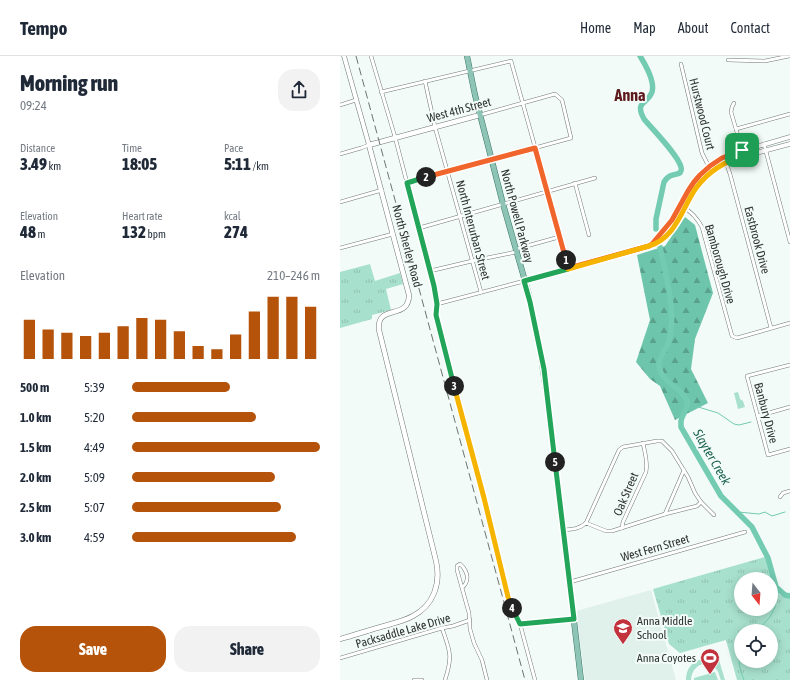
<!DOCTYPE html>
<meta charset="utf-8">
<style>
body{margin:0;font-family:"Asap Condensed",sans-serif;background:#f2f2f3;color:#1f2937;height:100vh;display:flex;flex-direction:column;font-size:15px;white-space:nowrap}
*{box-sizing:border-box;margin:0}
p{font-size:13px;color:#747a83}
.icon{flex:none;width:22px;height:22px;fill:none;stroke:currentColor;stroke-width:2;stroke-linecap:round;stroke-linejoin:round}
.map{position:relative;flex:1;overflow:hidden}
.panel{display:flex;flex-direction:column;background:#fff;width:340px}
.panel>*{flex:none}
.needle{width:26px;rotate:163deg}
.controls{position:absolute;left:394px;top:516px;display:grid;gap:8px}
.controls a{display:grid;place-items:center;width:44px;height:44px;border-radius:50%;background:#fff;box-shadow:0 2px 10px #0003;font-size:20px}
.pin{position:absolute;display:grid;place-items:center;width:34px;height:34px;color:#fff;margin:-17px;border-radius:8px;box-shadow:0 2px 6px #0006}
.km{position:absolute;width:20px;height:20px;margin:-10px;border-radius:50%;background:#222;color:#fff;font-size:11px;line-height:20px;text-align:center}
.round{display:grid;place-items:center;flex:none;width:42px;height:42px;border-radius:16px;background:#f2f2f3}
.head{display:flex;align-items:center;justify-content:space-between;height:68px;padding:0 20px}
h1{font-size:22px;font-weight:800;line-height:30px}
.figures{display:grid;grid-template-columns:repeat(3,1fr);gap:6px;height:68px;padding:4px 20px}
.figures div{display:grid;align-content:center}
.figures b{font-size:17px;font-weight:800}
.figures small{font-size:11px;font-weight:400}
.figures p{font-size:11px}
.chart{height:112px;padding:8px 20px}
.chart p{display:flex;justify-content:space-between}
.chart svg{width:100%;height:72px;margin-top:4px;stroke:#b45309;stroke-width:6}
.action{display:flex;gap:8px;margin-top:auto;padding:8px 20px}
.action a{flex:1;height:46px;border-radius:16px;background:#b45309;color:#fff;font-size:16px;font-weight:800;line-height:46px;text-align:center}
.action a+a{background:#f2f2f3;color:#1f2937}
ul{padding:0 20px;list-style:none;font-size:13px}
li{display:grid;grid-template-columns:64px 48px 1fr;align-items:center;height:30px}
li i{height:10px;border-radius:5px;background:#b45309}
header{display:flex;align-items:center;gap:24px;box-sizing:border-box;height:56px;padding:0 20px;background:#fff;border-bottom:1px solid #e0e1e3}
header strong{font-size:19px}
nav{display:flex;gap:22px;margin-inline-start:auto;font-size:14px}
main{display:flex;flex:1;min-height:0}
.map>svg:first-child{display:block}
</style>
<header>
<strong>Tempo</strong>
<nav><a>Home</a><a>Map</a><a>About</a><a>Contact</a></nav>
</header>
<main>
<section class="panel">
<div class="head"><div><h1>Morning run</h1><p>09:24</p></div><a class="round"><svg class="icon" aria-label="share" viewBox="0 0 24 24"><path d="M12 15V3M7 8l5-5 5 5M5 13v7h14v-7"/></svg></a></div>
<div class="figures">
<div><p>Distance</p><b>3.49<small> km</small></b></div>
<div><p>Time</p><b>18:05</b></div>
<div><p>Pace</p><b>5:11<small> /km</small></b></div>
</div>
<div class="figures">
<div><p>Elevation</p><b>48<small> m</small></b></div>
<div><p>Heart rate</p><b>132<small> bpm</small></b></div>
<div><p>kcal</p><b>274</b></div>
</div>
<div class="chart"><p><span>Elevation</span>210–246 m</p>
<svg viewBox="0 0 160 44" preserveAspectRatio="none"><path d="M5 44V20M15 44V26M25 44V28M35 44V30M45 44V28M55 44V24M65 44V19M75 44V20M85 44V27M95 44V36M105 44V38M115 44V29M125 44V15M135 44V6M145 44V6M155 44V12"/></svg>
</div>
<ul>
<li><b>500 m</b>5:39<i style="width:52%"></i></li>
<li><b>1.0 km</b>5:20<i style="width:66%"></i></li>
<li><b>1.5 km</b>4:49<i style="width:100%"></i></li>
<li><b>2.0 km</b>5:09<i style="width:76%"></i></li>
<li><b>2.5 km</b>5:07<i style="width:79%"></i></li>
<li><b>3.0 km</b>4:59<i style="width:87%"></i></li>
</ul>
<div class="action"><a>Save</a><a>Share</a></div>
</section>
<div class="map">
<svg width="450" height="624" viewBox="0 0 450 624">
<defs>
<pattern id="forest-firs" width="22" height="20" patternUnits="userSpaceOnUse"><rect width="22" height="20" fill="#6dc6ab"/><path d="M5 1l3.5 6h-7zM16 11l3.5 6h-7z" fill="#5aa18c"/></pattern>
<pattern id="park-tufts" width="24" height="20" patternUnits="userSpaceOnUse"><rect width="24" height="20" fill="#a7e0cd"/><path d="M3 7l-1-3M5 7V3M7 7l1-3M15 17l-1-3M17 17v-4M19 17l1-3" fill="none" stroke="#90c1b0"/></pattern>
</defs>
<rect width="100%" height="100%" fill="#f2fbf7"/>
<!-- built -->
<polygon fill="#e0f1eb" points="311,534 336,624 245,624 236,555"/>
<!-- green -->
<g fill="#a7e0cd">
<path d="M363,603L370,604L376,607V605L379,604L385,624H381C379,620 379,615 375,612C365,602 351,611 351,624H346C346,613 352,605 363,603Z"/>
<polygon points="375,616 378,624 354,624 354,622"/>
</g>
<!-- forest -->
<polygon fill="url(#forest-firs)" points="345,161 355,169 373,237 355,283 351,313 368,347 335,364 320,330 310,323 296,306 310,264 297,199 325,190"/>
<!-- park -->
<g fill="url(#park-tufts)" fill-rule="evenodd">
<polygon points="30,208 35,225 60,217 63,228 46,233 51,254 32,259 32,263 0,272 0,216"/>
<polygon points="398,336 400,343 403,345 405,351 398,353 394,337"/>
<path d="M425,501L440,539L450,542V624H397L386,584L340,597L329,588L313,533ZM401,523H431V553H401ZM401,575H431V605H401Z"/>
</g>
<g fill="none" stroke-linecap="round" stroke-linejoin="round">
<!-- stream -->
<g stroke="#73cbb1" stroke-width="1">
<polyline points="347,343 355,350 378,357 394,368 399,369 411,366"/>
<polyline points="398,456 419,458 425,456 432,460 445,456"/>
<polyline points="417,575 430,561 435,551 436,531"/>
<path d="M401,595C397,605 400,614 404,624"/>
</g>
<!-- river -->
<g stroke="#73cbb1" stroke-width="5.5">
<path d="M300,0C305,8 315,26 312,36C308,48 294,45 304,63C313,74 338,99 341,111C342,114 341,114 340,117C332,120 329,118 324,126L316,163V173"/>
<path d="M320,191C325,217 334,246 331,273C331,278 330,283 328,288C325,294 318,303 319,310C321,327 343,332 347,345C349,351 342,359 341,365C341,367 341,369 341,371L381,440L412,471L428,502L436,531L445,539L450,540"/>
</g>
<!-- minor casing -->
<g stroke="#707875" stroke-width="4">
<g id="minor">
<polyline points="31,0 55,81 94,230 97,248 96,259 100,277 144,442 168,541 180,568 195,624"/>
<polyline points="388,4 425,5 449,0"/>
<polyline points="341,8 362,97 367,107 370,110"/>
<polyline points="85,25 95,71 141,236"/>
<polyline points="41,36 171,5 229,213"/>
<polyline points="394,47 392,51 391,56 404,100"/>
<polyline points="0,49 16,44"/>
<polyline points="396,73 450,58"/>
<polyline points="424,88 450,186"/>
<polyline points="0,98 21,92 29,89"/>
<polyline points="382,102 388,112 390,118 431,272"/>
<polyline points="67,127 231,82 222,44 215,38 140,59"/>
<polyline points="235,127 249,179"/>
<polyline points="0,146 42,134"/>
<path d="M343,151C352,156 357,162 362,171L392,280L397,282L450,267"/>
<polyline points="79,172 255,122"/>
<polyline points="0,192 53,178"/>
<polyline points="176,193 219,181"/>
<polyline points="90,215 132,205 176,196"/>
<polyline points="97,248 184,225"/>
<polyline points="450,309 407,320 428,399 450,393"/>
<polyline points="418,360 450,351"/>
<polyline points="440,441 443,437 450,435"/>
<polyline points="325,458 344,414"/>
<polyline points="246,467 279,394 283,391 317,385 322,385 332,395 348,421 355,437 361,446 374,459"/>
<path d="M282,472L283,466L306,416C308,406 305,397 303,387"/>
<path d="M224,474C233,473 239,473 246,467L266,475H272L325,458L357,450L361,446"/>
<polyline points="230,526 405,476"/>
<path d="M122,532C124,530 127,526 127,523C128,518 124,511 120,508L117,510V514L129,557L130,573L134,587L142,604L147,624"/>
<polyline points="180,568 234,563"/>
<path d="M102,572C110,595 113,600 105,624"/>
<polyline points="0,602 102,572 113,570 130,564"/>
<polyline points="74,624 82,624"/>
</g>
</g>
<!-- tertiary casing -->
<g stroke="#707875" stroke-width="5">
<g id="tertiary">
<polyline points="4,0 29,89"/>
<polyline points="313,188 333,162 348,135 354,126 367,112 382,102 391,98 450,81"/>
<path d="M184,225L315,188C337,174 340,158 352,138C362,123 376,111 393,103L450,88"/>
</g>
</g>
<!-- secondary casing -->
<g stroke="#707875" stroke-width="5.5">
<path id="secondary" d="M0,583C15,579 29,574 44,570C54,567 64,565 73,560C94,549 101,527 96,505L39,274C36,247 69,265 69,239L29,89L140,59"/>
</g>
<!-- primary casing -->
<g stroke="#3c7867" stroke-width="6">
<polyline id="primary" points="127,0 135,39 163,148 189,239 201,300 209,355 241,624"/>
</g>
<!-- minor -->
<use href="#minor" stroke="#fff" stroke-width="3"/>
<!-- tertiary -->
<use href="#tertiary" stroke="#fff" stroke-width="4"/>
<!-- secondary -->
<use href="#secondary" stroke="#fff" stroke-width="4.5"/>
<!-- primary -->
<use href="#primary" stroke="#8ec4b5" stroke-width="5"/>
<!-- rail -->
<polyline stroke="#6d7371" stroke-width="1" stroke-dasharray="8 4" stroke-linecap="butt" points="16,0 185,624"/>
</g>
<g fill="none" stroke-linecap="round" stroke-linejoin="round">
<!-- split-1 casing -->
<g stroke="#fff" stroke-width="8">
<polyline id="split-1" points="226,204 229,212 309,190 312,188 332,164 348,135 354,126 360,119 370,110 382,102 402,94"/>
</g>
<!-- split-2 casing -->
<g stroke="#fff" stroke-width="8">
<polyline id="split-2" points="86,121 195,92 226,204"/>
</g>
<!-- split-3 casing -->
<g stroke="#fff" stroke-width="8">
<polyline id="split-3" points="86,121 67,127 94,230 97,248 96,259 114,330"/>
</g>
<!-- split-4 casing -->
<g stroke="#fff" stroke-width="8">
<polyline id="split-4" points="114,330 144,442 168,541 172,552"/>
</g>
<!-- split-5 casing -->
<g stroke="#fff" stroke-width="8">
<polyline id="split-5" points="172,552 180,568 234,563 215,406"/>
</g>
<!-- split-6 casing -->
<g stroke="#fff" stroke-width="8">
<polyline id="split-6" points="215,406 204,313 190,246 184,225 228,213"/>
</g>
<!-- split-7 casing -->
<g stroke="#fff" stroke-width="8">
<path id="split-7" d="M228,213L309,190C336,182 342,152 356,132C368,116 385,105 404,100L402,94"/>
</g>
<!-- split-1 -->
<use href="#split-1" stroke="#f0652b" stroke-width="5"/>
<!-- split-2 -->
<use href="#split-2" stroke="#f0652b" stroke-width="5"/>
<!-- split-3 -->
<use href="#split-3" stroke="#22a559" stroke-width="5"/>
<!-- split-4 -->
<use href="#split-4" stroke="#f5b400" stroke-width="5"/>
<!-- split-5 -->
<use href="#split-5" stroke="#22a559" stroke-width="5"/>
<!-- split-6 -->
<use href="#split-6" stroke="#22a559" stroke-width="5"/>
<!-- split-7 -->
<use href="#split-7" stroke="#f5b400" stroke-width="5"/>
</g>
<!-- icons -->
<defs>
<g id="school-pin" transform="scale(1)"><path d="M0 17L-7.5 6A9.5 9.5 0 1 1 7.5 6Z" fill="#c2323c" stroke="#f2fbf7"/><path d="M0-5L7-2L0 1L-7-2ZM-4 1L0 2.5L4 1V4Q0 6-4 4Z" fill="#fff"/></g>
<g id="stadium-pin" transform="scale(1)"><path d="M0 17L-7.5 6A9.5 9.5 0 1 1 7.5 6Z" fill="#c2323c" stroke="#f2fbf7"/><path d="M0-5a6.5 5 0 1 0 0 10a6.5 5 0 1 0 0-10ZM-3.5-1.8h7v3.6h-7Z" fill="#fff"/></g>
</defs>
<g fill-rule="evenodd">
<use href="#school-pin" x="283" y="572"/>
<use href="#stadium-pin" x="370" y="602"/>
</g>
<g text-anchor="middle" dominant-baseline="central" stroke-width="4" stroke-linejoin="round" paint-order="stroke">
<!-- street labels -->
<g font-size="12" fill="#2f3332" stroke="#f2fbf7">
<text transform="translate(119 54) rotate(-15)">West 4th Street</text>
<text transform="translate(362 58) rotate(76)">Hurstwood Court</text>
<text transform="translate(177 160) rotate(75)">North Powell Parkway</text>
<text transform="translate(133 174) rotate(75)">North Interurban Street</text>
<text transform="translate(417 184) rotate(75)">Eastbrook Drive</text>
<text transform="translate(67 190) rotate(75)">North Sherley Road</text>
<text transform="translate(380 208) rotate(74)">Bamborough Drive</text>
<text transform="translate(426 357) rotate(75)">Banbury Drive</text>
<text transform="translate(286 438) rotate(-67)">Oak Street</text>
<text transform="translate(315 492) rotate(-16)">West Fern Street</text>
<text transform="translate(63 575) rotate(-16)">Packsaddle Lake Drive</text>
</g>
<!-- poi labels -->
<g font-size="12" fill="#2f3332" stroke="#f2fbf7" text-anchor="start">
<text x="297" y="565">Anna Middle<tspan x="297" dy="14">School</tspan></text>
<text x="356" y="602" text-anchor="end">Anna Coyotes</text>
</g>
<!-- water labels -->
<g font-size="13" font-style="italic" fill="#1a604e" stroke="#f2fbf7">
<text transform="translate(372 401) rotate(60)">Slayter Creek</text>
</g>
<!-- district labels -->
<g font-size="16" font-weight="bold" fill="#5e191d" stroke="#f2fbf7">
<text x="290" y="39">Anna</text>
</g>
</g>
</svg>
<div class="controls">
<a><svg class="needle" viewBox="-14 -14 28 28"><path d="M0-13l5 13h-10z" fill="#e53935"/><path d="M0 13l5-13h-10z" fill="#747a83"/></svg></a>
<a><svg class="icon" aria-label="locate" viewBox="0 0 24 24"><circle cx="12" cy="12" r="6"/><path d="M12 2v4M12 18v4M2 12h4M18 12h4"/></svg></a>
</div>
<div class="pin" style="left:402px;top:94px;background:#1e9e55"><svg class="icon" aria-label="arrive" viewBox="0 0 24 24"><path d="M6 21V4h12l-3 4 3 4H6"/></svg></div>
<b class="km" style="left:226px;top:204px">1</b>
<b class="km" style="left:86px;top:121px">2</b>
<b class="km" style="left:114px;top:330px">3</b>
<b class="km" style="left:172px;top:552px">4</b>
<b class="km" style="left:215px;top:406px">5</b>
</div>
</main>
